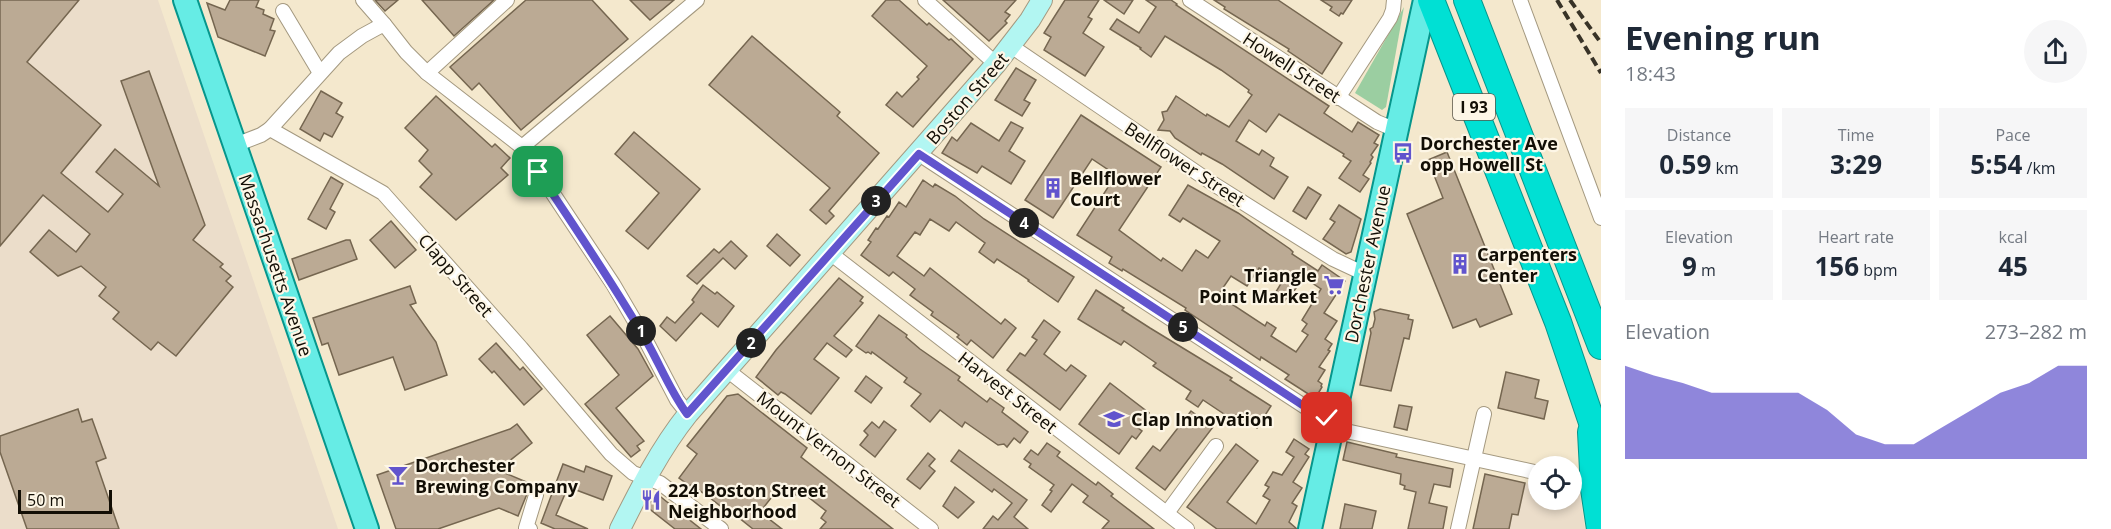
<!DOCTYPE html>
<meta charset="utf-8">
<style>
body{margin:0;font-family:"Open Sans",sans-serif;background:#f6f6f7;color:#1f2937;height:100vh;display:flex;flex-direction:column;font-size:22px;white-space:nowrap}
*{box-sizing:border-box;margin:0}
p{font-size:20px;color:#747a83}
.icon{flex:none;width:33px;height:33px;fill:none;stroke:currentColor;stroke-width:2;stroke-linecap:round;stroke-linejoin:round}
.map{position:relative;flex:1;overflow:hidden}
.panel{display:flex;flex-direction:column;background:#fff;width:510px}
.panel>*{flex:none}
.fabs{position:absolute;left:1528px;top:456px;display:grid;gap:12px}
.fabs a{display:grid;place-items:center;width:54px;height:54px;border-radius:50%;background:#fff;box-shadow:0 3px 9px #0003;font-size:30px}
.scale{position:absolute;left:18px;bottom:15px;width:94px;box-sizing:border-box;padding-left:6px;border:3px solid #120e05;border-top:0;font-size:16px;line-height:21px;white-space:nowrap;color:#120e05;-webkit-text-stroke:4px #fdf6e6;paint-order:stroke}
.pin{position:absolute;display:grid;place-items:center;width:51px;height:51px;color:#fff;margin:-26px;border-radius:12px;box-shadow:0 3px 9px #0006}
.km{position:absolute;width:30px;height:30px;margin:-15px;border-radius:50%;background:#222;color:#fff;font-size:16px;line-height:30px;text-align:center}
.round{display:grid;place-items:center;flex:none;width:63px;height:63px;border-radius:32px;background:#f6f6f7}
.head{display:flex;align-items:center;justify-content:space-between;height:102px;padding:0 24px}
h1{font-size:33px;font-weight:700;line-height:45px}
.figures{display:grid;grid-template-columns:repeat(3,1fr);gap:9px;height:102px;padding:6px 24px}
.figures div{display:grid;align-content:center;border-radius:0px;background:#f6f6f7;text-align:center}
.figures b{font-size:26px;font-weight:700}
.figures small{font-size:16px;font-weight:400}
.figures p{font-size:16px}
.chart{height:168px;padding:12px 24px}
.chart p{display:flex;justify-content:space-between}
.chart svg{width:100%;height:108px;margin-top:6px;fill:#6154cd;opacity:.7}
main{display:flex;flex:1;min-height:0}
.map>svg:first-child{display:block}
</style>
<main>
<div class="map">
<svg width="1601" height="529" viewBox="0 0 1601 529">
<rect width="100%" height="100%" fill="#f4e8cd"/>
<!-- industrial -->
<g fill="#ebddca">
<polygon points="0,0 158,0 338,529 0,529"/>
<polygon points="1525,483 1539,486 1539,500 1572,500 1572,493 1580,494 1585,529 1509,529 1512,514 1518,515"/>
</g>
<!-- green -->
<polygon fill="#9bcea1" points="1404,7 1386,107 1382,110 1355,93"/>
<!-- building -->
<g fill="#bbaa94" stroke="#756650" stroke-width="1.5" fill-rule="evenodd">
<polygon points="0,0 79,0 27,62 101,125 61,173 108,212 123,194 96,172 115,149 159,186 121,81 149,71 205,225 193,240 223,264 220,267 231,276 226,281 233,287 176,356 158,342 151,350 113,319 119,312 99,296 106,287 81,266 58,276 30,252 49,230 76,252 90,234 43,195 0,246"/>
<polygon points="230,0 259,0 256,7 264,10 263,14 274,19 270,30 275,31 265,56 218,37 207,3 225,10"/>
<polygon points="375,0 398,0 385,11"/>
<polygon points="422,0 494,0 454,36"/>
<polygon points="526,0 592,0 628,39 521,130 479,83 472,90 450,67"/>
<polygon points="630,0 674,0 650,20"/>
<polygon points="886,0 899,0 927,25 929,23 949,40 951,39 973,59 913,127 886,105 897,92 902,97 919,79 917,77 927,66 872,16"/>
<polygon points="943,0 1016,0 1005,12 1010,15 1005,21 1007,23 989,41"/>
<polygon points="1065,0 1099,0 1088,17 1092,19 1083,33 1104,47 1085,76 1044,50 1051,37 1044,33"/>
<polygon points="1104,0 1133,0 1124,14"/>
<polygon points="1146,0 1171,0 1177,4 1176,5 1329,106 1324,113 1352,132 1358,122 1379,135 1374,143 1378,145 1371,155 1373,157 1370,162 1371,163 1363,175 1369,179 1360,192 1339,178 1351,161 1343,156 1344,154 1279,114 1266,132 1249,120 1236,141 1259,155 1262,150 1274,158 1270,166 1288,177 1274,199 1222,164 1202,153 1201,155 1175,138 1170,131 1158,130 1164,120 1162,112 1167,111 1176,96 1206,116 1207,114 1229,127 1252,95 1248,92 1249,90 1221,70 1165,36 1151,57 1140,49 1141,48 1110,29 1117,19 1139,33 1156,7"/>
<polygon points="1214,0 1278,0 1342,43 1322,74 1288,51 1289,49 1224,9 1225,7"/>
<polygon points="1321,0 1352,0 1343,14 1341,13 1339,16 1330,10 1332,7"/>
<polygon points="752,36 840,112 837,116 879,153 829,211 834,216 826,224 810,210 830,188 709,85"/>
<polygon points="1016,68 1036,80 1024,100 1030,103 1022,116 995,100"/>
<polygon points="321,91 342,103 336,113 343,117 332,137 324,133 320,141 300,129"/>
<polygon points="436,96 492,147 495,144 510,158 501,168 508,175 456,220 420,187 432,174 419,161 428,150 405,128"/>
<path d="M1081,115L1161,167L1119,230L1161,261L1163,258L1182,271L1196,250L1208,258L1220,241L1183,218L1180,222L1169,215L1188,185L1238,213L1290,249L1293,252L1292,254L1318,271L1322,265L1345,281L1324,313L1337,321L1325,339L1332,344L1328,350L1330,351L1319,367L1325,370L1318,381L1322,384L1321,386L1322,387L1316,397L1315,395L1313,397L1285,379L1289,375L1261,357L1260,360L1185,310L1186,308L1123,269L1122,271L1109,263L1112,257L1077,235L1116,175L1092,159L1053,218L1025,200ZM1259,268L1282,282L1274,295L1284,302L1287,297L1289,299L1303,277L1321,289L1302,320L1307,324L1302,331L1308,335L1296,352L1271,336L1276,328L1267,322L1265,326L1218,295L1231,276L1247,286Z"/>
<polygon points="1011,122 1023,128 1009,151 1025,161 1011,184 982,166 977,173 942,153 952,137 957,141 971,123 999,141"/>
<polygon points="634,132 700,189 648,249 626,231 659,193 615,154"/>
<polygon points="1447,152 1512,314 1480,327 1476,319 1453,328 1407,214 1443,198 1428,160"/>
<polygon points="331,177 343,184 330,209 335,212 326,229 308,219"/>
<polygon points="923,180 933,187 935,184 955,196 984,219 1074,277 1058,302 1028,281 1029,280 997,259 994,263 979,252 985,243 956,222 949,231 930,219 920,235 915,232 897,256 924,276 930,268 1001,324 1005,319 1016,328 993,358 971,340 967,345 957,337 959,335 931,315 933,312 910,295 915,289 893,272 889,276 861,255 871,242 868,240 876,228 878,229 887,216 889,217 899,202 906,207"/>
<polygon points="1308,187 1321,195 1306,219 1293,211"/>
<polygon points="1339,205 1361,219 1351,252 1346,254 1323,239 1335,222 1330,219"/>
<polygon points="391,221 416,250 395,268 370,240"/>
<polygon points="777,234 800,255 790,266 767,246"/>
<polygon points="346,240 350,240 357,259 299,280 292,259"/>
<polygon points="731,241 747,256 735,269 723,258 697,284 687,276 714,249 719,253"/>
<polygon points="839,278 863,297 860,301 863,303 834,336 852,350 846,357 827,343 814,359 839,378 811,414 785,394 781,392 778,395 756,377 776,350"/>
<polygon points="703,285 715,294 717,292 734,306 718,327 701,313 676,341 660,326 667,317 675,323 694,302 692,300"/>
<polygon points="410,286 416,303 410,305 436,342 447,375 405,390 393,357 339,375 328,343 322,345 313,318"/>
<polygon points="1096,290 1124,308 1122,310 1150,328 1232,378 1230,380 1271,406 1257,428 1236,415 1233,420 1203,400 1198,407 1186,399 1191,391 1153,366 1156,363 1124,341 1121,345 1078,319"/>
<polygon points="1380,309 1409,315 1408,319 1413,320 1409,339 1404,338 1391,391 1360,385 1371,333 1370,329 1373,327 1375,319 1374,312"/>
<polygon points="879,315 907,335 906,337 920,349 960,377 958,380 987,402 990,398 1004,408 1002,412 1028,432 1020,443 1014,438 1007,447 1004,444 998,445 965,422 962,427 940,410 930,422 911,406 921,394 904,382 907,378 872,352 871,354 868,352 866,353 856,346"/>
<polygon points="610,316 638,349 653,376 616,408 644,441 637,446 640,450 631,457 585,404 619,375 587,335"/>
<polygon points="1044,320 1060,332 1044,354 1066,371 1071,365 1086,376 1060,410 1007,370 1020,353 1025,356 1037,340 1032,337"/>
<polygon points="496,343 520,370 523,367 542,389 524,405 494,371 492,373 479,359"/>
<polygon points="1506,372 1539,380 1535,398 1548,401 1544,419 1498,408"/>
<polygon points="866,376 882,388 871,403 855,391"/>
<polygon points="1110,383 1149,413 1138,428 1142,431 1136,439 1132,436 1119,454 1079,424"/>
<polygon points="738,394 807,448 801,457 893,529 820,529 826,522 821,518 826,511 803,493 799,492 796,495 782,484 760,512 782,529 753,529 724,506 723,508 705,494 691,485 690,486 679,478 697,454 687,446 727,396"/>
<polygon points="1399,405 1412,407 1407,430 1394,427"/>
<polygon points="78,409 82,422 92,419 106,458 96,462 119,529 27,529 0,452 0,436"/>
<polygon points="1191,411 1213,427 1165,490 1136,468 1153,446 1160,451"/>
<polygon points="884,421 896,430 875,457 860,445 868,435 864,431 872,422 879,428"/>
<polygon points="517,424 532,443 498,470 531,484 518,516 499,508 438,529 396,529 377,475 510,429"/>
<polygon points="1294,439 1309,449 1305,454 1309,457 1293,482 1302,488 1292,503 1297,506 1289,522 1297,529 1217,529 1187,507 1236,444 1258,461 1227,502 1256,524 1270,500 1263,496 1269,487 1265,485 1273,472 1282,475 1294,457 1286,452"/>
<polygon points="1347,442 1397,454 1396,457 1453,469 1450,487 1434,484 1429,503 1447,507 1443,529 1408,529 1416,492 1404,489 1405,486 1400,484 1401,474 1343,460"/>
<polygon points="1047,443 1060,452 1057,456 1096,485 1098,482 1113,494 1111,496 1154,529 1102,529 1109,521 1083,502 1088,496 1072,484 1051,512 1042,505 1052,491 1050,490 1054,485 1029,467 1031,464 1024,459 1031,450 1038,455"/>
<polygon points="959,450 1027,500 1014,517 1028,529 983,529 993,516 998,520 1012,503 994,489 992,492 951,461"/>
<polygon points="928,453 935,459 929,466 935,471 920,489 907,479"/>
<polygon points="563,464 584,472 586,466 612,476 603,500 568,487 556,515 588,529 555,529 541,523"/>
<polygon points="1485,474 1525,483 1518,515 1512,514 1509,529 1473,529"/>
<polygon points="955,487 974,502 958,518 943,506"/>
<polygon points="656,493 677,510 701,529 675,529 647,507"/>
<polygon points="1345,504 1376,511 1372,529 1340,529"/>
</g>
<g fill="none" stroke-linecap="round" stroke-linejoin="round">
<!-- minor casing -->
<g stroke="#a49980" stroke-width="16">
<g id="minor">
<polyline points="363,0 384,24"/>
<polyline points="925,0 996,64"/>
<polyline points="1190,0 1377,122 1396,130"/>
<polyline points="1520,0 1601,218"/>
<polyline points="283,11 320,73"/>
<polyline points="1011,46 1212,183 1333,259 1365,274"/>
<polyline points="427,73 507,0"/>
<polyline points="1338,98 1390,18 1393,10 1394,0"/>
<polyline points="270,129 339,53 362,36 384,24 406,52 427,73 522,147 613,284 644,337 677,400 688,414"/>
<polyline points="235,145 261,135 270,129 383,193 521,348 611,454 633,473 660,483 721,529"/>
<polyline points="522,147 697,0"/>
<polyline points="919,154 1313,412 1334,420"/>
<polyline points="830,253 1187,529"/>
<polyline points="727,370 931,529"/>
<polyline points="1332,428 1539,473"/>
<polyline points="1167,513 1216,446"/>
<polyline points="530,529 526,528 536,495"/>
<polyline points="1458,529 1484,414"/>
</g>
</g>
<!-- secondary casing -->
<g stroke="#a49980" stroke-width="22">
<path id="secondary" d="M620,529C640,489 660,449 688,414L996,64L1030,20L1042,0"/>
</g>
<!-- primary casing -->
<g stroke="#06968c" stroke-width="26">
<g id="primary">
<polyline points="185,0 367,529"/>
<polyline points="1310,529 1425,0"/>
</g>
</g>
<!-- motorway casing -->
<g stroke="#06968c" stroke-width="28">
<g id="motorway">
<polyline points="1431,0 1558,322 1601,449"/>
<polyline points="1467,0 1601,346"/>
<polyline points="1591,432 1594,489 1600,529"/>
</g>
</g>
<!-- minor -->
<use href="#minor" stroke="#fff" stroke-width="14"/>
<!-- secondary -->
<use href="#secondary" stroke="#b2f6f2" stroke-width="20"/>
<!-- primary -->
<use href="#primary" stroke="#66ece5" stroke-width="22"/>
<!-- motorway -->
<use href="#motorway" stroke="#00e0d4" stroke-width="26"/>
<!-- rail -->
<g stroke="#383327" stroke-width="4" stroke-dasharray="9 4.5" stroke-linecap="butt">
<polyline points="1557,0 1601,73"/>
<polyline points="1570,0 1601,43"/>
</g>
</g>
<g fill="none" stroke-linecap="round" stroke-linejoin="round">
<!-- route casing -->
<g stroke="#fff" stroke-width="12">
<path id="route" d="M538,172C573,224 608,276 640,330C657,357 668,388 687,414L919,154L1313,412L1327,418"/>
</g>
<!-- route -->
<use href="#route" stroke="#6154cd" stroke-width="8"/>
</g>
<!-- icons -->
<defs>
<g id="bus-bare" transform="scale(1.62)"><path d="M-5-6H5V4H4V6H2V4H-2V6H-4V4H-5ZM-3.5-4V0h7V-4ZM-3.5 1.2v1.5H-2V1.2ZM2 1.2v1.5H3.5V1.2Z" fill="#6154cd" stroke="#fdf6e6" stroke-width="2.5" paint-order="stroke"/></g>
<g id="building-bare" transform="scale(1.62)"><path d="M-4-6H4V6H1V3H-1V6H-4ZM-2.5-4.3h1.7v1.8h-1.7ZM.8-4.3h1.7v1.8H.8ZM-2.5-1h1.7V.8h-1.7ZM.8-1h1.7V.8H.8Z" fill="#6154cd" stroke="#fdf6e6" stroke-width="2.5" paint-order="stroke"/></g>
<g id="supermarket-bare" transform="scale(1.62)"><path d="M-6-5.5h2.5l.6 2H6L4.5 2H-2.5L-4.4-4H-6ZM-1.5 3.2a1.3 1.3 0 1 0 .1 0ZM3 3.2a1.3 1.3 0 1 0 .1 0Z" fill="#6154cd" stroke="#fdf6e6" stroke-width="2.5" paint-order="stroke"/></g>
<g id="school-bare" transform="scale(1.62)"><path d="M0-5L7-2L0 1L-7-2ZM-4 1L0 2.5L4 1V4Q0 6-4 4Z" fill="#6154cd" stroke="#fdf6e6" stroke-width="2.5" paint-order="stroke"/></g>
<g id="bar-bare" transform="scale(1.62)"><path d="M-6-5H6L.8 .8V4.5H3.5V6h-7V4.5H-.8V.8Z" fill="#6154cd" stroke="#fdf6e6" stroke-width="2.5" paint-order="stroke"/></g>
<g id="restaurant-bare" transform="scale(1.62)"><path d="M-5-6h1v4h1v-4h1v4h1v-4h1v5L-1.5 .5V6h-2V.5L-5-1ZM5-6V6H3V1.5H1.5Q1.5-4 5-6Z" fill="#6154cd" stroke="#fdf6e6" stroke-width="2.5" paint-order="stroke"/></g>
</defs>
<g fill-rule="evenodd">
<use href="#bus-bare" x="1403" y="153"/>
<use href="#building-bare" x="1053" y="188"/>
<use href="#building-bare" x="1460" y="264"/>
<use href="#supermarket-bare" x="1334" y="285"/>
<use href="#school-bare" x="1114" y="419"/>
<use href="#bar-bare" x="398" y="475"/>
<use href="#restaurant-bare" x="651" y="500"/>
</g>
<g text-anchor="middle" dominant-baseline="central" stroke-width="4.5" stroke-linejoin="round" paint-order="stroke">
<!-- shield labels -->
<rect fill="#fdf6e6" stroke="#585448" stroke-width="1.5" x="1453" y="94" width="42" height="26" rx="4.5"/>
<g font-size="16" font-weight="bold" fill="#120e05">
<text x="1474" y="107">I 93</text>
</g>
<!-- street labels -->
<g font-size="18" fill="#120e05" stroke="#fdf6e6">
<text transform="translate(1292 67) rotate(33)">Howell Street</text>
<text transform="translate(967 98) rotate(-49)">Boston Street</text>
<text transform="translate(1185 164) rotate(33)">Bellflower Street</text>
<text transform="translate(1367 264) rotate(-78)">Dorchester Avenue</text>
<text transform="translate(276 265) rotate(71)">Massachusetts Avenue</text>
<text transform="translate(456 275) rotate(49)">Clapp Street</text>
<text transform="translate(1008 392) rotate(38)">Harvest Street</text>
<text transform="translate(829 449) rotate(38)">Mount Vernon Street</text>
</g>
<!-- poi labels -->
<g font-size="18" font-weight="bold" fill="#120e05" stroke="#fdf6e6" text-anchor="start">
<text x="1420" y="143">Dorchester Ave<tspan x="1420" dy="21">opp Howell St</tspan></text>
<text x="1070" y="178">Bellflower<tspan x="1070" dy="21">Court</tspan></text>
<text x="1477" y="254">Carpenters<tspan x="1477" dy="21">Center</tspan></text>
<text x="1317" y="275" text-anchor="end">Triangle<tspan x="1317" dy="21">Point Market</tspan></text>
<text x="1131" y="419">Clap Innovation</text>
<text x="415" y="465">Dorchester<tspan x="415" dy="21">Brewing Company</tspan></text>
<text x="668" y="490">224 Boston Street<tspan x="668" dy="21">Neighborhood</tspan></text>
</g>
</g>
</svg>
<div class="fabs">
<a><svg class="icon" aria-label="locate" viewBox="0 0 24 24"><circle cx="12" cy="12" r="6"/><path d="M12 2v4M12 18v4M2 12h4M18 12h4"/></svg></a>
</div>
<div class="scale">50 m</div>
<div class="pin" style="left:538px;top:172px;background:#1e9e55"><svg class="icon" aria-label="arrive" viewBox="0 0 24 24"><path d="M6 21V4h12l-3 4 3 4H6"/></svg></div>
<div class="pin" style="left:1327px;top:418px;background:#d93025"><svg class="icon" aria-label="check" viewBox="0 0 24 24"><path d="M5 12l5 5 9-10"/></svg></div>
<b class="km" style="left:641px;top:331px">1</b>
<b class="km" style="left:751px;top:343px">2</b>
<b class="km" style="left:876px;top:201px">3</b>
<b class="km" style="left:1024px;top:223px">4</b>
<b class="km" style="left:1183px;top:327px">5</b>
</div>
<section class="panel">
<div class="head"><div><h1>Evening run</h1><p>18:43</p></div><a class="round"><svg class="icon" aria-label="share" viewBox="0 0 24 24"><path d="M12 15V3M7 8l5-5 5 5M5 13v7h14v-7"/></svg></a></div>
<div class="figures">
<div><p>Distance</p><b>0.59<small> km</small></b></div>
<div><p>Time</p><b>3:29</b></div>
<div><p>Pace</p><b>5:54<small> /km</small></b></div>
</div>
<div class="figures">
<div><p>Elevation</p><b>9<small> m</small></b></div>
<div><p>Heart rate</p><b>156<small> bpm</small></b></div>
<div><p>kcal</p><b>45</b></div>
</div>
<div class="chart"><p><span>Elevation</span>273–282 m</p>
<svg viewBox="0 0 160 44" preserveAspectRatio="none"><path d="M0 44V6L10 10L20 13L30 17L40 17L50 17L60 17L70 24L80 34L90 38L100 38L110 31L120 24L130 17L140 13L150 6L160 6V44z"/></svg>
</div>
</section>
</main>
